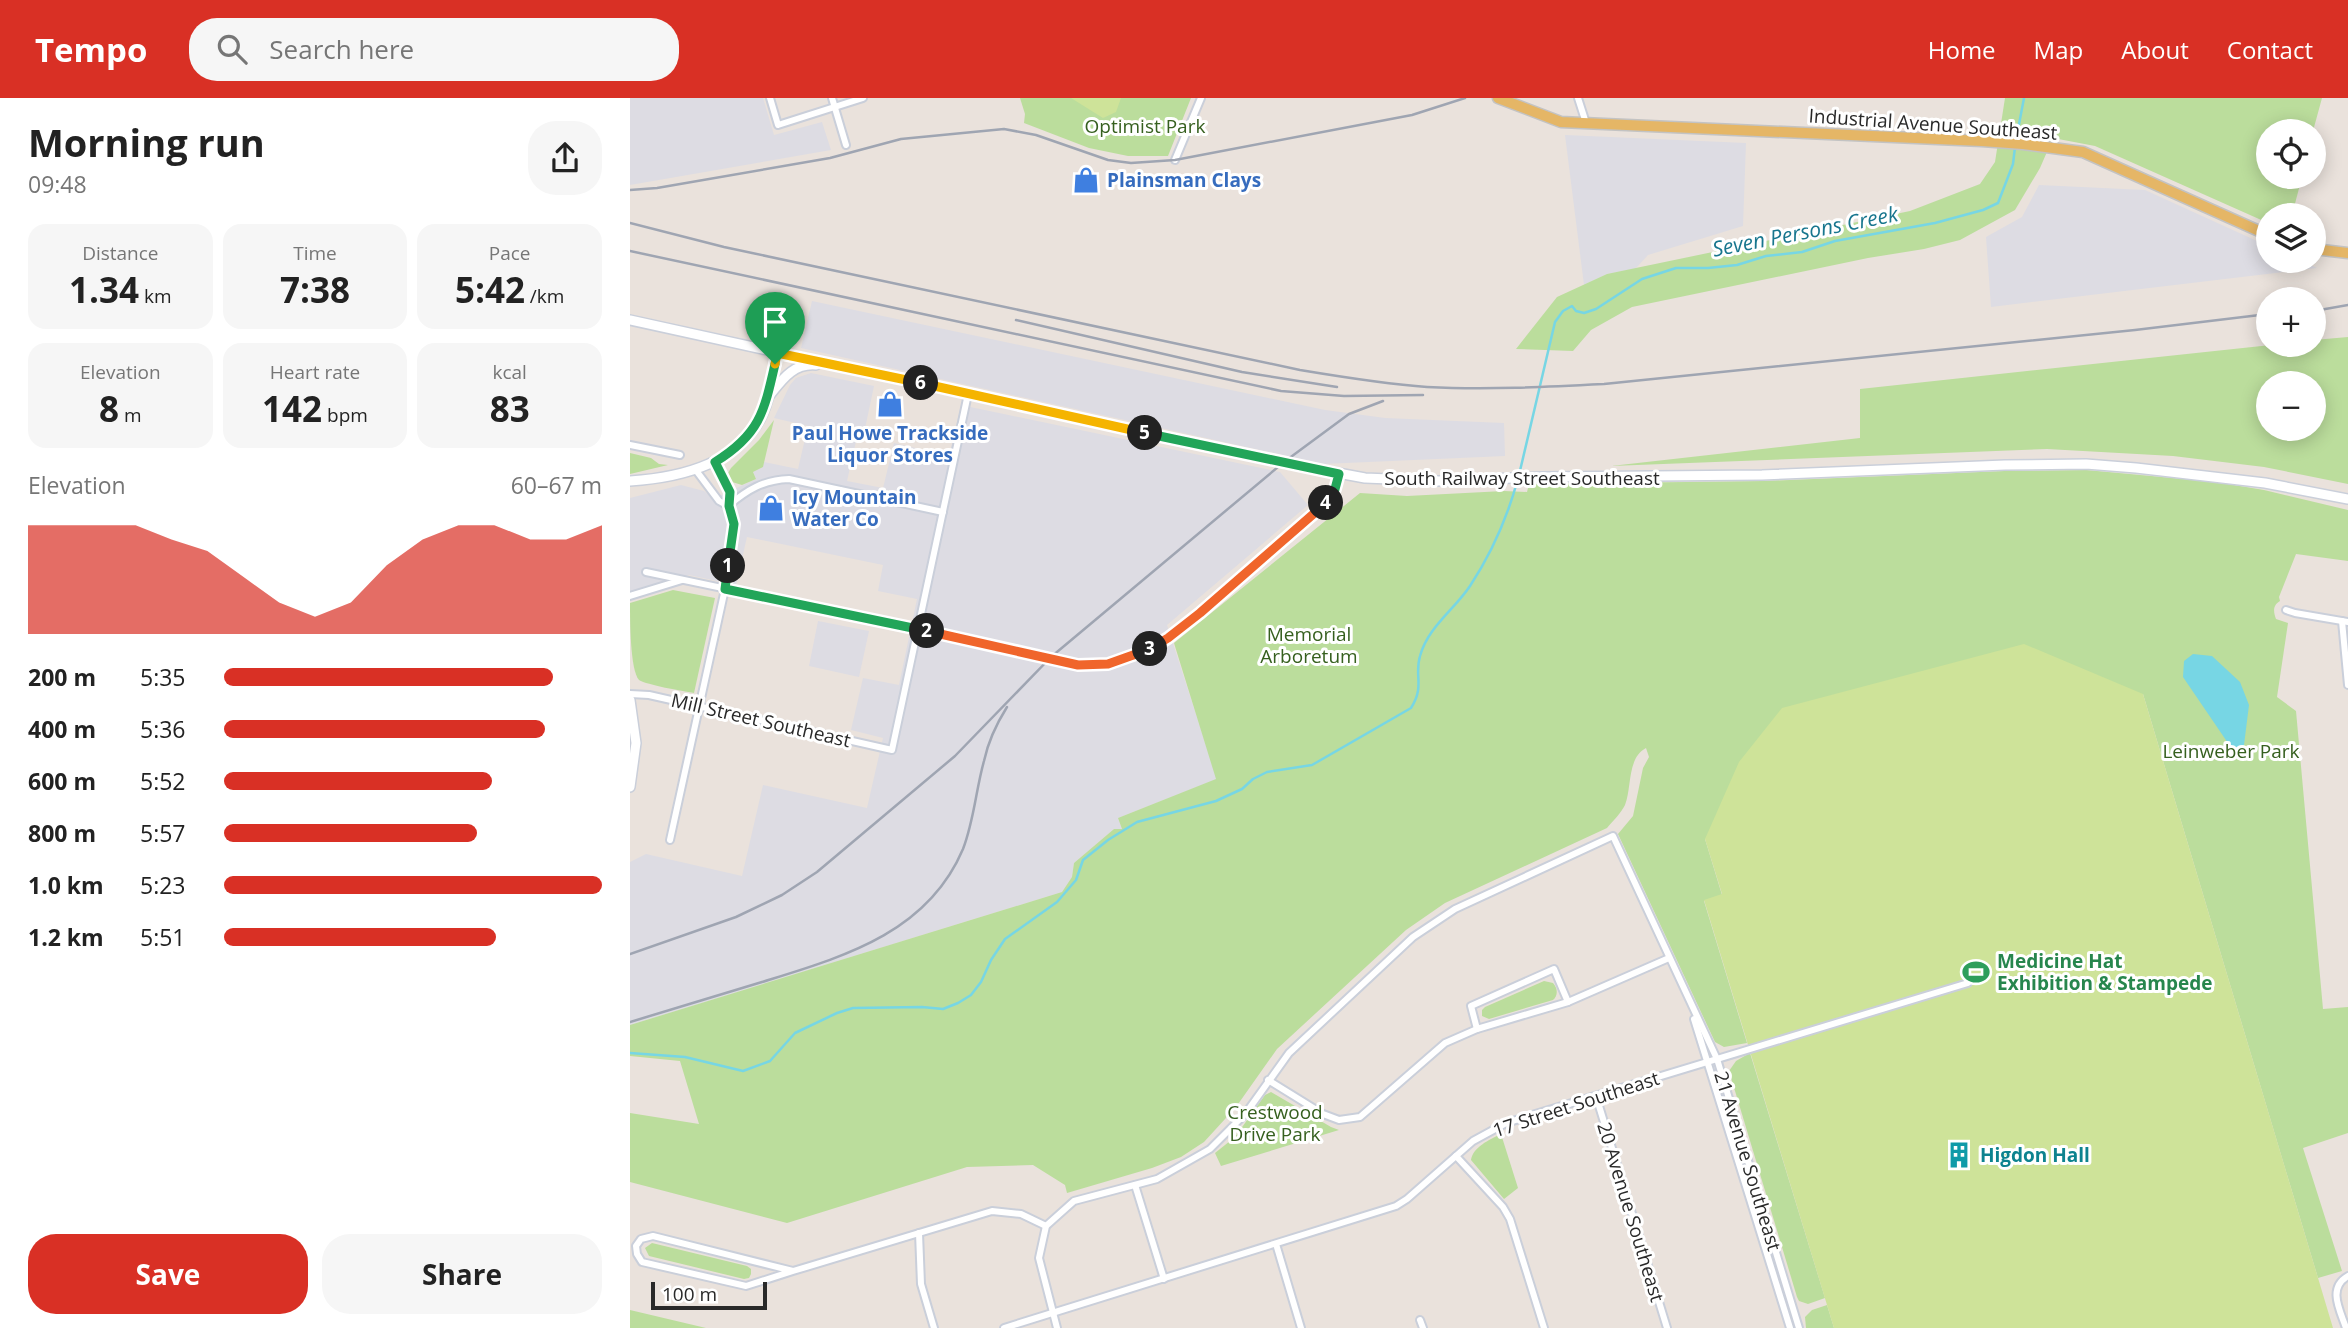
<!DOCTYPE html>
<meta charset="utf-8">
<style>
body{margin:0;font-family:"Open Sans",sans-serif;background:#f6f6f6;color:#222;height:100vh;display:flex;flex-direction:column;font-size:26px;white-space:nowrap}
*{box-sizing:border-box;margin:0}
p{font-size:23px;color:#767676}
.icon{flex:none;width:38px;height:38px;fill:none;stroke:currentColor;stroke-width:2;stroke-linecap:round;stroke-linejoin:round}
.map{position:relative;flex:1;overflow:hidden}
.side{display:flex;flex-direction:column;background:#fff;width:630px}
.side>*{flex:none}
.buttons{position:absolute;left:1626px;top:21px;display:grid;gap:14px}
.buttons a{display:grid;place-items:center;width:70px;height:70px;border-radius:50%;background:#fff;box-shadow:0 4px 18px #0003;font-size:35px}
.scale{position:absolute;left:21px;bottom:18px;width:116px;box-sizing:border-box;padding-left:7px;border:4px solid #292929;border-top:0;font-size:19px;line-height:24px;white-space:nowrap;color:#292929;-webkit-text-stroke:5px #fff;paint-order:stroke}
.pin{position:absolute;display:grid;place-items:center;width:60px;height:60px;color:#fff;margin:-72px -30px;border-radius:50% 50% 50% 0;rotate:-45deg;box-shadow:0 0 7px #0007}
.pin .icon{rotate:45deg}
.km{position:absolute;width:35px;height:35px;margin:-18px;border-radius:50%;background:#222;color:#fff;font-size:19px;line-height:35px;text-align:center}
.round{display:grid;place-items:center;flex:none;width:74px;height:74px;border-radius:28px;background:#f6f6f6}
.head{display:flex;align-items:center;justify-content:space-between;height:119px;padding:0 28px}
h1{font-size:38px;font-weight:700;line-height:52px}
.stats{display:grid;grid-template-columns:repeat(3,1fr);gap:10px;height:119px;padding:7px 28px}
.stats div{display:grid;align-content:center;border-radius:18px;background:#f6f6f6;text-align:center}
.stats b{font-size:35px;font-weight:700}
.stats small{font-size:19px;font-weight:400}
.stats p{font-size:19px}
.chart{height:196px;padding:14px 28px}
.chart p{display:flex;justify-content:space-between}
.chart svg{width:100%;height:126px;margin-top:7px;fill:#d93025;opacity:.7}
.button{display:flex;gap:14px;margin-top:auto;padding:14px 28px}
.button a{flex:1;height:80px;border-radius:28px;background:#d93025;color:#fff;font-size:28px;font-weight:700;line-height:80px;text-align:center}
.button a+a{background:#f6f6f6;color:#222}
ul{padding:0 28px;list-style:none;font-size:23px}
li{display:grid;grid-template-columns:112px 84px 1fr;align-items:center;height:52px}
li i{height:18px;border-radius:9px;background:#d93025}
header{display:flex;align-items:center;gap:42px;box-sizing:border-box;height:98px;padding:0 35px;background:#d93025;color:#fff}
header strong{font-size:33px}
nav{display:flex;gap:38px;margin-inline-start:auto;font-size:24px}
.search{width:490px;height:63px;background:#f6f6f6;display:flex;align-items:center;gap:18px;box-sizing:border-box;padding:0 24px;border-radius:28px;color:#767676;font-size:26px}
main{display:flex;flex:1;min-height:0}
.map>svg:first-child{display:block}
</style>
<header>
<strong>Tempo</strong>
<div class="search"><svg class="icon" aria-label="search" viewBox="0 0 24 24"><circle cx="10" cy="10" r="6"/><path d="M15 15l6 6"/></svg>Search here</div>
<nav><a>Home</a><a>Map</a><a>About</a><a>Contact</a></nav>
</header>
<main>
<section class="side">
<div class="head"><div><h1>Morning run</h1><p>09:48</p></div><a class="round"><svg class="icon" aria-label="share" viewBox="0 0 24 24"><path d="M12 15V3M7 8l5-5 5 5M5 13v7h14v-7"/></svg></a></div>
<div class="stats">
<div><p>Distance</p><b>1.34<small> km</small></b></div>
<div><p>Time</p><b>7:38</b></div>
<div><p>Pace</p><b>5:42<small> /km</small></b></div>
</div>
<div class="stats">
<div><p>Elevation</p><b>8<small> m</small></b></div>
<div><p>Heart rate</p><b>142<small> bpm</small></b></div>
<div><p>kcal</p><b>83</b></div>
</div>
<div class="chart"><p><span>Elevation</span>60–67 m</p>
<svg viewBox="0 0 160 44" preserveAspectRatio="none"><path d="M0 44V6L10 6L20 6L30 6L40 11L50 15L60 24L70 33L80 38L90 33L100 20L110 11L120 6L130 6L140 11L150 11L160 6V44z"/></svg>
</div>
<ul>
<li><b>200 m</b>5:35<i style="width:87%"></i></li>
<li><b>400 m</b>5:36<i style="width:85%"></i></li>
<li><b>600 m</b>5:52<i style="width:71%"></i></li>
<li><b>800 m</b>5:57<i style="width:67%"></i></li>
<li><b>1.0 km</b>5:23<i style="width:100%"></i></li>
<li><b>1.2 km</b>5:51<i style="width:72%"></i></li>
</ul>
<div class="button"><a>Save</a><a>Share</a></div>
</section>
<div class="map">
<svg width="1718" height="1230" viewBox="0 0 1718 1230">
<rect width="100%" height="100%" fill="#eae2dc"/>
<!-- industrial -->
<g fill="#dddce3">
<polygon points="0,0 133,0 144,37 192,24 201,52 0,87"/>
<polygon points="935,37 1116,45 1113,128 1018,157 1005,171 977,176 954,187"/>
<polygon points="1409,87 1515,92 1638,148 1638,163 1672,163 1687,170 1361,209 1356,139 1392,119"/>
<polygon points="182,203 695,312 755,320 874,325 875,358 693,366 171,250"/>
<polygon points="181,275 244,288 233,340 227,339 217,383 253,390 264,345 319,358 331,307 650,374 678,407 537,527 587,681 488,720 492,731 484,731 444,765 442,779 432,794 0,927 0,764 16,756 112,778 133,687 237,710 253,640 221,632 233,580 269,587 287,501 248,493 253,467 117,439 106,487 59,477 0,494 0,400 51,387 74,393 83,401 126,381 123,374 133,369 134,364 168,371 178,328 144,320 160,287 166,280"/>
<polygon points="188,523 239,533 229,579 179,568"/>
</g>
<!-- green -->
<g fill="#bbdd9c" fill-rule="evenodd">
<polygon points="390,0 561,0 538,58 498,58 459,50 394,25 395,16"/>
<polygon points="1375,0 1692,0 1683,33 1638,33 1638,79 1672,79 1662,117 1638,117 1638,125 1465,48 1423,40 1410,70 1385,112 1330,142 1294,151 1238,160 1002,209 961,232 943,253 886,251 927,199 977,176 1280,113 1350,86 1365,64"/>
<path d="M1718,239V386L1634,369L1543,358L1417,351L981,368L1230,340V291L1641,247H1684V242ZM1638,285H1684V331H1638Z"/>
<polygon points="144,322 133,369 123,374 126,381 112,387 102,384 98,375 101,370 129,342"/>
<polygon points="0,355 21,360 29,366 38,367 0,376"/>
<path d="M1456,372L1586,384L1634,392L1718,412V463L1666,456L1649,499L1650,503C1643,507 1643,513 1646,521L1658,525L1647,599L1666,613L1693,911L1718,909V1035L1673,1050L1712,1173L1688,1180L1513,596L1075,741L1092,797L1074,803L1117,945L1094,949L1085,944L988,736L1003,718L1013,670L1019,659L1016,650C997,660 1002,689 995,707C991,715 983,723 977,730L815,805L776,832L647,951L606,1009L574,1044L551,1059L522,1070L437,1095L435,1087L403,1067L337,1069L157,1125L0,1084V1015L69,1026L50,963L0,958V927L432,794L442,779L444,765L484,731H492L488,720L586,681L544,545L730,395L777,398L874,393L897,394L899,386L1135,383L1374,373Z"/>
<path d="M43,492L85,500L64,595C52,593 17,587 9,582C0,572 0,522 0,505Z"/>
<path d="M914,883L923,885C928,891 928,897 923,902L859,921L852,918V912L855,909Z"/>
<polygon points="1120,955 1195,1200 1178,1206 1169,1203 1167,1199 1099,973 1106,963"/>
<polygon points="641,994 701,1029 709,1032 591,1068 585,1055 605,1039 635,997"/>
<path d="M871,1036L888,1090L874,1101L841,1062C843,1049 859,1042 871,1036Z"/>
<polygon points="22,1145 117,1168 121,1171 121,1176 119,1180 114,1181 19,1158 15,1150"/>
<polygon points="1197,1207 1204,1230 1176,1230 1175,1219 1182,1212"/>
<polygon points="0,1212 76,1230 0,1230"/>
</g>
<!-- pitch -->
<g fill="#cee399">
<polygon points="441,0 491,0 486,14 473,20"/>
<polygon points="1394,546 1513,596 1703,1230 1204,1230 1074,802 1092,796 1075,741 1109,664 1152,610"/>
</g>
<!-- water -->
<polygon fill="#77d6e4" points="1563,556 1582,558 1610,584 1619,607 1614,647 1602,651 1553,579 1554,563"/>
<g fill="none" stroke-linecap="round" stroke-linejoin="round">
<!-- stream -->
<g stroke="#77d6e4" stroke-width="2.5">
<polyline points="1386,42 1394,0"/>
<polyline points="889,377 925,224 933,213 942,208 946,213 954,215 966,211 1012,181 1046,170 1078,170 1107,167 1136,158 1172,154 1205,143 1305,125 1353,112 1368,105 1383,66 1385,49"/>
<path d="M0,955L55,959L113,973L140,963L165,935L207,915L223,910L292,909L313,911L328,905L341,897L351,884L361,862L375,841L427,804L446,782L453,762L478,742L507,724L586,703L612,691L623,681L637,674L682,667L781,610C795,588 784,578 790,558C798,529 824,512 840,488C861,456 877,420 887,384"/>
</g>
<!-- street casing -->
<g stroke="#cacfda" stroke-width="10">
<g id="street">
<polyline points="140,0 148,27 233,0"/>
<polyline points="202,0 216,47"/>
<polyline points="948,0 956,25"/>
<polyline points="545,62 571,0"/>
<polyline points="0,347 50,357"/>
<polyline points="65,371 89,403 98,408"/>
<path d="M98,408C117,392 133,382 159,381L313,414"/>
<path d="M16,474L421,559C441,565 458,570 479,565C528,555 564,520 601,489C632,462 663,434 694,407L705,391L709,376"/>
<polyline points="0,498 52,482"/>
<polyline points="1656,512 1665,515 1718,524"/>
<polyline points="1712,523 1718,587"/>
<polyline points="0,596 19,597 262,652 338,296"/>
<polyline points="40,742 95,491 104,433 98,408 100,394 84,364"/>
<polyline points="1064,921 1160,1230"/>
<polyline points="847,931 841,908 924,871 938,904"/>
<polyline points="638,982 693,1016 709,1022 730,1019 815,945 847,931 938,904 1039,860"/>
<polyline points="966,998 1037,1230"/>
<polyline points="826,1058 873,1109 880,1121 914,1230"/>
<polyline points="505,1087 534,1181"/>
<polyline points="289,1135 291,1186 304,1230"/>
<polyline points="646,1146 671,1230"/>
<polyline points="163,1173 116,1188 12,1164 7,1156 6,1148 11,1141 23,1138 163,1173 362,1113 391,1116 416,1128"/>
<polyline points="790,1222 793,1230"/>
<polyline points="374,1230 766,1108 777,1101 843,1043 876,1025 1338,885"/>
<polyline points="427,1230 409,1160 416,1128 444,1103 527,1081 580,1051 616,1015 659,955 783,839 825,811 983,738 1087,961 1169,1230"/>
<path d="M1716,1230C1710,1212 1697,1190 1718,1178"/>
</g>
</g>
<!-- secondary casing -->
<g stroke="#cacfda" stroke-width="12">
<g id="secondary">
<polyline points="0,222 654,365 735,380 808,383 912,379 1132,377 1375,367 1456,366 1506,370 1635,385 1718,401"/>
<path d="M139,298C152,282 163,265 186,267"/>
<path d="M0,383C45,380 99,369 126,328C140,308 142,279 147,255"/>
<polyline points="0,602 6,645 0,689"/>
</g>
</g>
<!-- primary casing -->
<g stroke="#c3c3c3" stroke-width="13">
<g id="primary">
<polyline points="868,0 931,24 1352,43 1393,46 1453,54 1638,137"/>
<polyline points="1684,151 1718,155"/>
</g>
</g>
<!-- street -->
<use href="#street" stroke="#fff" stroke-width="6"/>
<!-- secondary -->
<use href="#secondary" stroke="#fff" stroke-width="9"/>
<!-- primary -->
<use href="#primary" stroke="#e5b666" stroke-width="10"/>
<!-- rail -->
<g stroke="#9fa5b2" stroke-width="2.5">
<polyline points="0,92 27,90 200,60 271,41 374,31 406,37 478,62 501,65 545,62 782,17 835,0"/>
<path d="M0,125L94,149L670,272C712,279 754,286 797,289C856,292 915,289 974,286L1505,232L1638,216"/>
<polyline points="0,153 651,293 714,298 793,297"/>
<polyline points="1684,213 1718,207"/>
<polyline points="386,222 612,274 707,289"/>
<polyline points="0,856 106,819 152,797 187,774 325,658 421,559 654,364 719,316 753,303"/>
<path d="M0,924C44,911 88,897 132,884C212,859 297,836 333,751C344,723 346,691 354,663C358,644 367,625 377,609"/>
</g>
</g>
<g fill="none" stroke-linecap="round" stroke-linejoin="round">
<!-- split-1 casing -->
<g stroke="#fff" stroke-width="14">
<path id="split-1" d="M98,468L104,426L99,408L100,394L85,364C129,337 134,315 145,266"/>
</g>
<!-- split-2 casing -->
<g stroke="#fff" stroke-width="14">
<polyline id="split-2" points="98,468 95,491 297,533"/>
</g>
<!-- split-3 casing -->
<g stroke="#fff" stroke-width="14">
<polyline id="split-3" points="297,533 448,567 478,566 520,551"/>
</g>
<!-- split-4 casing -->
<g stroke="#fff" stroke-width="14">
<polyline id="split-4" points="520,551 538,540 570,515 696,405"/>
</g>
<!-- split-5 casing -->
<g stroke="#fff" stroke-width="14">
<polyline id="split-5" points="515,335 709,376 705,391 696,405"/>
</g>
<!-- split-6 casing -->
<g stroke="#fff" stroke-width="14">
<polyline id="split-6" points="291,285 515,335"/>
</g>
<!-- split-7 casing -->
<g stroke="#fff" stroke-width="14">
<polyline id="split-7" points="145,266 147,255 291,285"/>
</g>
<!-- split-1 -->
<use href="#split-1" stroke="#22a559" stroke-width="9"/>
<!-- split-2 -->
<use href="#split-2" stroke="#22a559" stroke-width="9"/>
<!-- split-3 -->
<use href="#split-3" stroke="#f0652b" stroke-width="9"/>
<!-- split-4 -->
<use href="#split-4" stroke="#f0652b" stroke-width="9"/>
<!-- split-5 -->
<use href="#split-5" stroke="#22a559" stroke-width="9"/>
<!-- split-6 -->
<use href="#split-6" stroke="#f5b400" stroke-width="9"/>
<!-- split-7 -->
<use href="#split-7" stroke="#f5b400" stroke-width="9"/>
</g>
<!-- icons -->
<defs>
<g id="shop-bare" transform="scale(2.1)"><path d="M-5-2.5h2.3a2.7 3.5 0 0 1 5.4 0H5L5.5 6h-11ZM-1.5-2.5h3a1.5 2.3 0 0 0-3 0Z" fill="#3f7fe0" stroke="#fff" stroke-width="2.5" paint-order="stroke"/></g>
<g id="stadium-bare" transform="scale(2.1)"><path d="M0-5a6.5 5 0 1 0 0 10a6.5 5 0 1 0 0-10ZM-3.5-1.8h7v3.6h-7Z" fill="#2e9e5b" stroke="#fff" stroke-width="2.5" paint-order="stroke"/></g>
<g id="building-bare" transform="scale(2.1)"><path d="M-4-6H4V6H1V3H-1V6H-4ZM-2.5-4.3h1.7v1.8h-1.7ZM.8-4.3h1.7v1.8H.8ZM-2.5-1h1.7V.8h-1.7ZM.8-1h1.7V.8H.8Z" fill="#0f9aa8" stroke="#fff" stroke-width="2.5" paint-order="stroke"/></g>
</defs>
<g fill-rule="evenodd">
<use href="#shop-bare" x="456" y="82"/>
<use href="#shop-bare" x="260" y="306"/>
<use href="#shop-bare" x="141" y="410"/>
<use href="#stadium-bare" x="1346" y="874"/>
<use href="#building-bare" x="1329" y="1057"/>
</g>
<g text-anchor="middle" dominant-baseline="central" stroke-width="6" stroke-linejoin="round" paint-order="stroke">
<!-- street labels -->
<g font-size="19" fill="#292929" stroke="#fff">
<text transform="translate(1303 26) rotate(4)">Industrial Avenue Southeast</text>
<text x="892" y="380">South Railway Street Southeast</text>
<text transform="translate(131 622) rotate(13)">Mill Street Southeast</text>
<text transform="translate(946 1006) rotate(-18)">17 Street Southeast</text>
<text transform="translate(1118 1063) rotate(73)">21 Avenue Southeast</text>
<text transform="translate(1001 1114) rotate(73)">20 Avenue Southeast</text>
</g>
<!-- park labels -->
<g font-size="19" fill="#36601f" stroke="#fff">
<text x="515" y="28">Optimist Park</text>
<text x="679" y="536">Memorial<tspan x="679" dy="22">Arboretum</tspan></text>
<text x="1601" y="653">Leinweber Park</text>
<text x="645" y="1014">Crestwood<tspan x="645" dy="22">Drive Park</tspan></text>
</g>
<!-- shop labels -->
<g font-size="19" font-weight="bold" fill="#366cbe" stroke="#fff" text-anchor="start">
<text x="477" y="82">Plainsman Clays</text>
<text x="260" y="335" text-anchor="middle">Paul Howe Trackside<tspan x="260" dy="22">Liquor Stores</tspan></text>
<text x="162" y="399">Icy Mountain<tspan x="162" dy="22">Water Co</tspan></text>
</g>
<!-- leisure labels -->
<g font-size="19" font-weight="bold" fill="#27864d" stroke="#fff" text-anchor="start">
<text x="1367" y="863">Medicine Hat<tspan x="1367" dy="22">Exhibition &amp; Stampede</tspan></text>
</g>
<!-- culture labels -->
<g font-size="19" font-weight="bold" fill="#0d838f" stroke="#fff" text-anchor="start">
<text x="1350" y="1057">Higdon Hall</text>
</g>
<!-- water labels -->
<g font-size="21" font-style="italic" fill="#18768e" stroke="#fff">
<text transform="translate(1175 133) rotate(-11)">Seven Persons Creek</text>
</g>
</g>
</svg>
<div class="buttons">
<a><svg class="icon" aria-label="locate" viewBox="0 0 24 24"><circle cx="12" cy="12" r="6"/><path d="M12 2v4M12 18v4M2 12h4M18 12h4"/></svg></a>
<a><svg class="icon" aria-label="layers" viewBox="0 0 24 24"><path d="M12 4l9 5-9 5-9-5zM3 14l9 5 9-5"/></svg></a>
<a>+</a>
<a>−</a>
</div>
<div class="scale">100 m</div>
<div class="pin" style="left:145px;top:266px;background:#1e9e55"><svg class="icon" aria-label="arrive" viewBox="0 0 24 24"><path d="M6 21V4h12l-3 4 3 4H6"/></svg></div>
<b class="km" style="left:98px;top:468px">1</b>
<b class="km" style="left:297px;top:533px">2</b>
<b class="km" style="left:520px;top:551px">3</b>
<b class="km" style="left:696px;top:405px">4</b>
<b class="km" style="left:515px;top:335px">5</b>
<b class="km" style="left:291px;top:285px">6</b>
</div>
</main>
